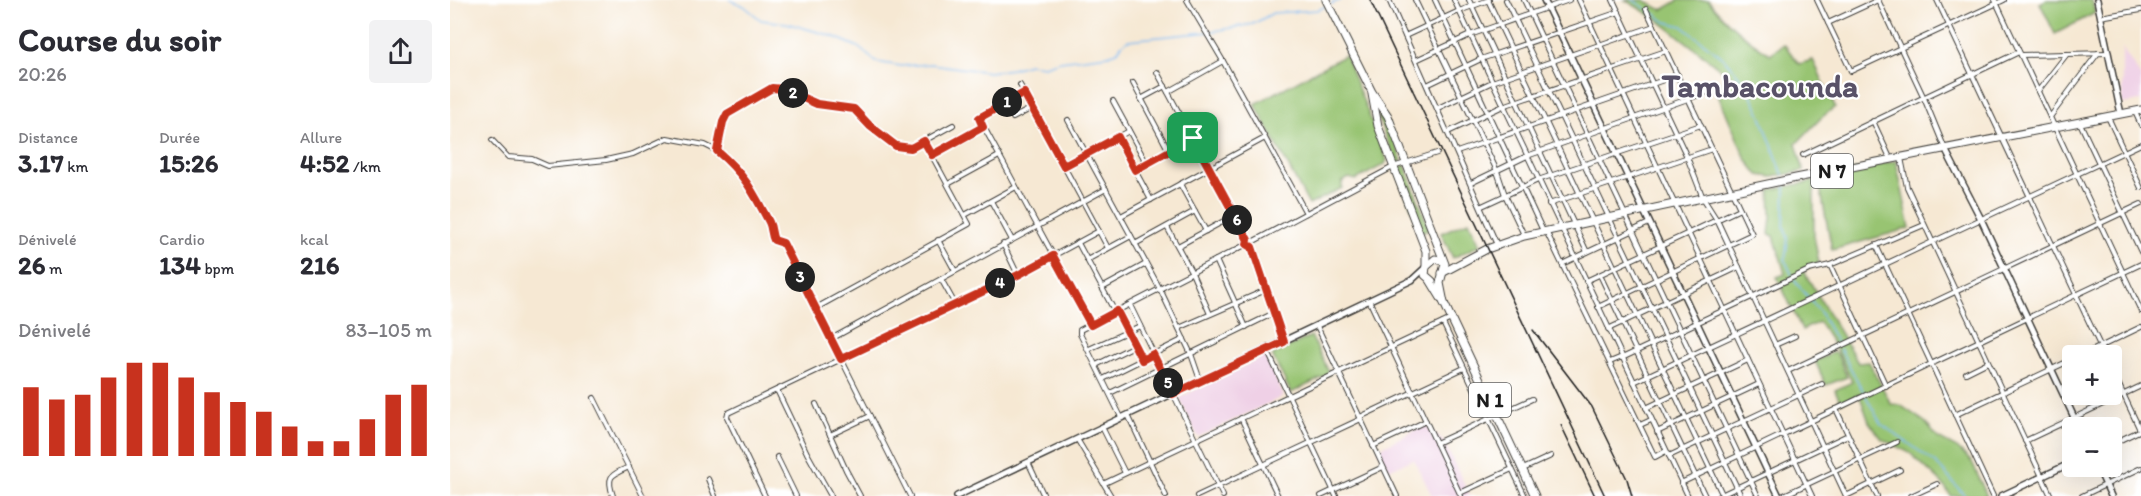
<!DOCTYPE html>
<html lang="fr">
<meta charset="utf-8">
<style>
body{margin:0;font-family:Itim,sans-serif;background:#f2f2f3;color:#2b2b33;height:100vh;display:flex;flex-direction:column;font-size:22px;white-space:nowrap}
*{box-sizing:border-box;margin:0}
p{font-size:20px;color:#7c7c81}
.icon{flex:none;width:33px;height:33px;fill:none;stroke:currentColor;stroke-width:2;stroke-linecap:round;stroke-linejoin:round}
.map{position:relative;flex:1;overflow:hidden}
.sheet{display:flex;flex-direction:column;background:#fff;width:450px}
.sheet>*{flex:none}
.fabs{position:absolute;left:1612px;top:345px;display:grid;gap:12px}
.fabs a{display:grid;place-items:center;width:60px;height:60px;border-radius:6px;background:#fff;box-shadow:0 6px 24px #0002;font-size:30px}
.pin{position:absolute;display:grid;place-items:center;width:51px;height:51px;color:#fff;margin:-26px;border-radius:12px;box-shadow:0 3px 9px #0006}
.km{position:absolute;width:30px;height:30px;margin:-15px;border-radius:50%;background:#222;color:#fff;font-size:16px;line-height:30px;text-align:center}
.round{display:grid;place-items:center;flex:none;width:63px;height:63px;border-radius:6px;background:#f2f2f3}
.headline{display:flex;align-items:center;justify-content:space-between;height:102px;padding:0 18px}
h1{font-size:33px;font-weight:700;line-height:45px}
.metrics{display:grid;grid-template-columns:repeat(3,1fr);gap:9px;height:102px;padding:6px 18px}
.metrics div{display:grid;align-content:center}
.metrics b{font-size:26px;font-weight:700}
.metrics small{font-size:16px;font-weight:400}
.metrics p{font-size:16px}
.chart{height:168px;padding:12px 18px}
.chart p{display:flex;justify-content:space-between}
.chart svg{width:100%;height:108px;margin-top:6px;stroke:#c8321e;stroke-width:6}
main{display:flex;flex:1;min-height:0}
.map>svg:first-child{display:block}
</style>
<main>
<section class="sheet">
<div class="headline"><div><h1>Course du soir</h1><p>20:26</p></div><a class="round"><svg class="icon" aria-label="share" viewBox="0 0 24 24"><path d="M12 15V3M7 8l5-5 5 5M5 13v7h14v-7"/></svg></a></div>
<div class="metrics">
<div><p>Distance</p><b>3.17<small> km</small></b></div>
<div><p>Durée</p><b>15:26</b></div>
<div><p>Allure</p><b>4:52<small> /km</small></b></div>
</div>
<div class="metrics">
<div><p>Dénivelé</p><b>26<small> m</small></b></div>
<div><p>Cardio</p><b>134<small> bpm</small></b></div>
<div><p>kcal</p><b>216</b></div>
</div>
<div class="chart"><p><span>Dénivelé</span>83–105 m</p>
<svg viewBox="0 0 160 44" preserveAspectRatio="none"><path d="M5 44V16M15 44V21M25 44V19M35 44V12M45 44V6M55 44V6M65 44V12M75 44V18M85 44V22M95 44V26M105 44V32M115 44V38M125 44V38M135 44V29M145 44V19M155 44V15"/></svg>
</div>
</section>
<div class="map">
<svg width="1691" height="496" viewBox="0 0 1691 496">
<rect width="100%" height="100%" fill="#fff"/>
<filter id="ink" filterUnits="userSpaceOnUse"><feTurbulence type="fractalNoise" baseFrequency=".0167" numOctaves="2"/><feDisplacementMap in="SourceGraphic" scale="12" xChannelSelector="R" yChannelSelector="G"/><feConvolveMatrix kernelMatrix="1 2 1 2 8 2 1 2 1" color-interpolation-filters="sRGB"/></filter>
<filter id="wash" filterUnits="userSpaceOnUse"><feTurbulence type="fractalNoise" baseFrequency=".008" numOctaves="4" result="noise"/><feDisplacementMap in="SourceGraphic" scale="24" xChannelSelector="R" yChannelSelector="G"/><feGaussianBlur stdDeviation="1.35" result="paint"/><feColorMatrix in="noise" values="0 0 0 0 0 0 0 0 0 0 0 0 0 0 0 0 0 1.4 0 .05"/><feComposite in="paint" operator="in"/></filter>
<g filter="url(#wash)">
<rect width="100%" height="100%" fill="#f6e8d3"/>
<!-- built -->
<g fill="#efd0e6">
<polygon points="1672,48 1691,77 1691,101 1672,104"/>
<polygon points="815,356 834,396 748,437 729,398"/>
<polygon points="975,425 994,442 1020,496 982,496 964,459 938,470 928,449"/>
</g>
<!-- green -->
<g fill="#98c472" stroke="#5a7047" stroke-width="1.5">
<path d="M1175,0H1194L1212,10L1229,0H1258C1276,23 1296,39 1320,54L1334,44L1349,64L1363,60L1385,107L1371,118L1346,144L1354,171L1322,177L1308,175L1296,159L1265,87L1282,78L1207,19Z"/>
<polygon points="1596,0 1642,0 1645,13 1605,34 1590,3"/>
<polygon points="895,55 937,160 935,164 906,180 899,178 892,182 892,188 859,205 805,104"/>
<polygon points="931,115 935,116 952,161 946,163 928,117"/>
<polygon points="1446,161 1460,228 1382,250 1368,177"/>
<polygon points="955,165 979,229 971,232 945,167"/>
<polygon points="1364,181 1364,236 1369,263 1353,270 1408,363 1419,362 1441,404 1450,405 1475,422 1488,438 1507,448 1522,462 1537,496 1501,496 1492,483 1460,453 1432,439 1419,422 1409,394 1391,403 1385,390 1402,382 1388,352 1369,322 1352,330 1327,277 1335,274 1324,236 1319,234 1321,217 1320,190"/>
<polygon points="1019,221 1030,245 1003,258 991,233"/>
<polygon points="861,336 880,374 841,393 822,355"/>
<polygon points="1384,352 1387,354 1397,377 1376,385 1365,361"/>
</g>
<g fill="none" stroke-linecap="round" stroke-linejoin="round">
<!-- stream -->
<g stroke="#80bbf2" stroke-width="1.5">
<polyline points="280,0 294,6 311,20 336,23 382,36 408,47 426,62 451,66 481,64 539,72 562,69 579,64 594,66 610,61 658,55 667,52 672,44 678,40 759,32 803,24 823,13 867,10 877,6"/>
<polyline points="1183,0 1195,8"/>
<polyline points="881,4 891,0"/>
<polyline points="1199,10 1216,22 1232,26 1271,56 1283,69 1298,89 1308,108 1333,175"/>
<polyline points="1335,186 1334,227 1338,237 1335,260 1342,275"/>
<polyline points="1344,280 1370,312 1388,345"/>
<polyline points="1390,349 1431,424 1486,463 1515,496"/>
</g>
</g>
</g>
<g filter="url(#ink)">
<g fill="none" stroke-linecap="round" stroke-linejoin="round">
<!-- street casing -->
<g stroke="#3d3b37" stroke-width="6">
<g id="street">
<polyline points="737,0 773,61 856,213"/>
<polyline points="939,0 1047,245"/>
<polyline points="965,0 1047,171 1055,195 1074,235"/>
<polyline points="985,0 1093,231"/>
<polyline points="1004,0 1238,496"/>
<polyline points="1019,0 1137,252"/>
<polyline points="1038,0 1273,496"/>
<polyline points="1056,0 1291,496"/>
<polyline points="1074,0 1308,496"/>
<polyline points="1129,0 1362,496"/>
<polyline points="1163,0 1237,157 1253,198 1267,220 1396,496"/>
<polyline points="1367,0 1401,71 1554,0"/>
<polyline points="1428,0 1474,98 1495,149"/>
<polyline points="1487,0 1655,356"/>
<polyline points="1545,0 1691,311"/>
<polyline points="1650,17 1691,10"/>
<polyline points="1378,23 1428,0"/>
<polyline points="955,36 1009,11 1039,0"/>
<polyline points="1571,55 1658,53"/>
<polyline points="966,60 1020,35 1119,0"/>
<polyline points="707,72 798,240"/>
<polyline points="683,83 719,151"/>
<polyline points="570,85 658,248"/>
<polyline points="977,85 1031,59 1169,12"/>
<polyline points="1588,91 1617,54"/>
<polyline points="718,92 773,61"/>
<polyline points="574,93 529,118 641,325"/>
<polyline points="691,99 715,86"/>
<polyline points="663,101 697,164"/>
<polyline points="988,108 1042,82 1204,26"/>
<polyline points="1685,112 1691,125"/>
<polyline points="1600,117 1648,53"/>
<polyline points="1658,117 1691,188"/>
<polyline points="563,118 582,108"/>
<polyline points="618,120 710,289 741,354 750,380"/>
<polyline points="1423,121 1441,160"/>
<polyline points="1630,123 1691,252"/>
<polyline points="998,132 1053,106 1216,51"/>
<polyline points="667,137 701,200"/>
<polyline points="42,140 58,157 82,159 98,166 156,160 183,154 217,138 255,145 267,151 294,177 311,204 313,214 322,230 324,239 333,243 460,496"/>
<polyline points="267,151 273,122 277,114 318,90 327,88 367,104 404,109 420,126 442,144 454,149 461,148 503,125"/>
<polyline points="1007,152 1228,75"/>
<polyline points="482,155 533,127"/>
<polyline points="1353,155 1569,52"/>
<polyline points="1451,158 1457,187 1601,496"/>
<polyline points="614,167 679,131"/>
<polyline points="685,170 743,138"/>
<polyline points="1021,183 1077,156 1263,90"/>
<polyline points="498,184 549,156"/>
<polyline points="730,184 756,231"/>
<polyline points="541,201 562,240"/>
<polyline points="1099,204 1262,149"/>
<polyline points="1032,206 1088,180 1251,125"/>
<polyline points="515,215 566,187"/>
<polyline points="671,216 815,138"/>
<polyline points="717,227 742,273 760,314"/>
<polyline points="1096,231 1205,457 1216,451"/>
<polyline points="488,240 505,271"/>
<polyline points="804,241 943,167 987,153"/>
<polyline points="628,243 665,312"/>
<polyline points="553,244 568,275"/>
<polyline points="685,244 745,211"/>
<polyline points="797,245 802,247 834,342"/>
<polyline points="1426,245 1543,496"/>
<polyline points="728,246 785,215"/>
<polyline points="637,260 681,236"/>
<polyline points="766,260 796,327"/>
<polyline points="1112,264 1199,223"/>
<polyline points="1380,265 1436,386"/>
<polyline points="1150,275 1255,496"/>
<polyline points="491,279 505,304"/>
<polyline points="1136,281 1290,209"/>
<polyline points="652,288 696,264"/>
<polyline points="919,300 1011,496"/>
<polyline points="680,305 773,496"/>
<polyline points="1148,307 1302,234 1196,9"/>
<polyline points="366,308 519,224 474,141"/>
<polyline points="667,311 692,360"/>
<polyline points="993,323 1075,496"/>
<polyline points="867,326 947,496"/>
<polyline points="729,328 816,290"/>
<polyline points="1158,329 1289,267"/>
<polyline points="381,339 656,189"/>
<polyline points="1325,345 1345,336"/>
<polyline points="639,349 690,326"/>
<polyline points="817,350 886,496"/>
<polyline points="1631,356 1691,327"/>
<polyline points="1172,358 1359,270 1380,265 1474,225"/>
<polyline points="1160,362 1172,357"/>
<polyline points="646,365 684,346"/>
<polyline points="1662,370 1691,432"/>
<polyline points="1338,371 1691,204"/>
<polyline points="1516,373 1538,362"/>
<polyline points="653,379 734,339"/>
<polyline points="1184,382 1691,144"/>
<polyline points="327,390 357,453 381,496"/>
<polyline points="660,393 824,313"/>
<polyline points="144,398 193,496"/>
<polyline points="366,404 396,470 410,496"/>
<polyline points="1196,408 1298,360"/>
<polyline points="1386,409 1427,496"/>
<polyline points="678,415 716,496"/>
<polyline points="1505,415 1623,359"/>
<polyline points="671,417 630,334 630,330 797,244"/>
<polyline points="910,417 1014,368"/>
<polyline points="791,418 828,496"/>
<polyline points="1190,425 1201,420"/>
<polyline points="652,427 675,473"/>
<polyline points="1207,432 1309,384"/>
<polyline points="380,435 420,416"/>
<polyline points="627,439 661,496"/>
<polyline points="1575,441 1691,386"/>
<polyline points="986,443 1082,399"/>
<polyline points="1662,444 1691,430"/>
<polyline points="923,446 976,421"/>
<polyline points="1219,456 1372,384"/>
<polyline points="327,457 346,496"/>
<polyline points="578,462 594,496"/>
<polyline points="1073,469 1101,456"/>
<polyline points="258,479 265,496"/>
<polyline points="655,483 1001,319"/>
<polyline points="1231,483 1691,264"/>
<polyline points="1010,493 1062,469"/>
<path d="M163,496C156,476 161,475 179,467"/>
<polyline points="315,496 277,417 278,413 568,275 649,231"/>
<polyline points="747,496 911,419"/>
<polyline points="871,496 933,467"/>
<polyline points="1269,496 1398,435"/>
<polyline points="1332,496 1447,442"/>
<polyline points="1396,496 1450,470"/>
<polyline points="1461,496 1487,484"/>
<polyline points="1632,496 1691,468"/>
</g>
</g>
<!-- secondary casing -->
<g stroke="#3d3b37" stroke-width="8">
<g id="secondary">
<polyline points="1094,0 1329,496"/>
<polyline points="1647,0 1671,114"/>
<polyline points="1495,149 1531,219 1629,428"/>
<polyline points="1647,466 1661,496"/>
<polyline points="507,496 962,280 976,267"/>
<polyline points="1551,496 1623,462"/>
</g>
</g>
<!-- highway casing -->
<g stroke="#3d3b37" stroke-width="9">
<g id="highway">
<polyline points="876,0 922,92 938,116 995,264 990,283 994,303"/>
<polyline points="922,94 928,126 976,251 976,267"/>
<polyline points="992,273 1037,249 1074,236 1346,178 1691,110"/>
<polyline points="980,280 994,303 1085,496"/>
<polyline points="982,281 975,275 976,267 985,259 993,261"/>
</g>
</g>
<!-- street -->
<use href="#street" stroke="#fff" stroke-width="4"/>
<!-- secondary -->
<use href="#secondary" stroke="#fff" stroke-width="5"/>
<!-- highway -->
<use href="#highway" stroke="#fff" stroke-width="7"/>
<!-- rail -->
<g stroke="#1c1c1c" stroke-width="1.5">
<polyline points="920,0 1155,496"/>
<polyline points="1083,330 1142,407 1177,479 1182,496"/>
<polyline points="1111,425 1145,496"/>
</g>
</g>
</g>
<g fill="none" stroke-linecap="round" stroke-linejoin="round" filter="url(#ink)">
<!-- route casing -->
<g stroke="#fff" stroke-width="12">
<path id="route" d="M322,88L333,89L367,104L404,109L420,126L446,146L461,148L474,141L482,155L533,127L529,118L574,93L614,166L668,137L685,170L743,138L798,240L797,244L802,247L834,342L723,394L703,354L692,360L667,311L641,325L603,256L568,275L391,359L333,243L324,240C321,234 322,228 319,222C302,190 295,175 267,151L273,122L277,114Z"/>
</g>
<!-- route -->
<use href="#route" stroke="#c8321e" stroke-width="8"/>
</g>
<g text-anchor="middle" dominant-baseline="central" stroke-width="4.5" stroke-linejoin="round" paint-order="stroke">
<!-- shield labels -->
<g fill="#fff" stroke="#606060" stroke-width="1.5">
<rect x="1361" y="154" width="42" height="34" rx="4.5"/>
<rect x="1019" y="383" width="42" height="34" rx="4.5"/>
</g>
<g font-size="20" font-weight="bold" fill="#1c1c1c">
<text x="1382" y="171">N 7</text>
<text x="1040" y="400">N 1</text>
</g>
<!-- town labels -->
<g font-size="33" font-weight="bold" fill="#595268" stroke="#fff">
<text x="1310" y="85">Tambacounda</text>
</g>
</g>
</svg>
<div class="fabs">
<a>+</a>
<a>−</a>
</div>
<div class="pin" style="left:743px;top:138px;background:#1e9e55"><svg class="icon" aria-label="arrive" viewBox="0 0 24 24"><path d="M6 21V4h12l-3 4 3 4H6"/></svg></div>
<b class="km" style="left:557px;top:102px">1</b>
<b class="km" style="left:343px;top:93px">2</b>
<b class="km" style="left:350px;top:277px">3</b>
<b class="km" style="left:550px;top:283px">4</b>
<b class="km" style="left:718px;top:383px">5</b>
<b class="km" style="left:787px;top:220px">6</b>
</div>
</main>
